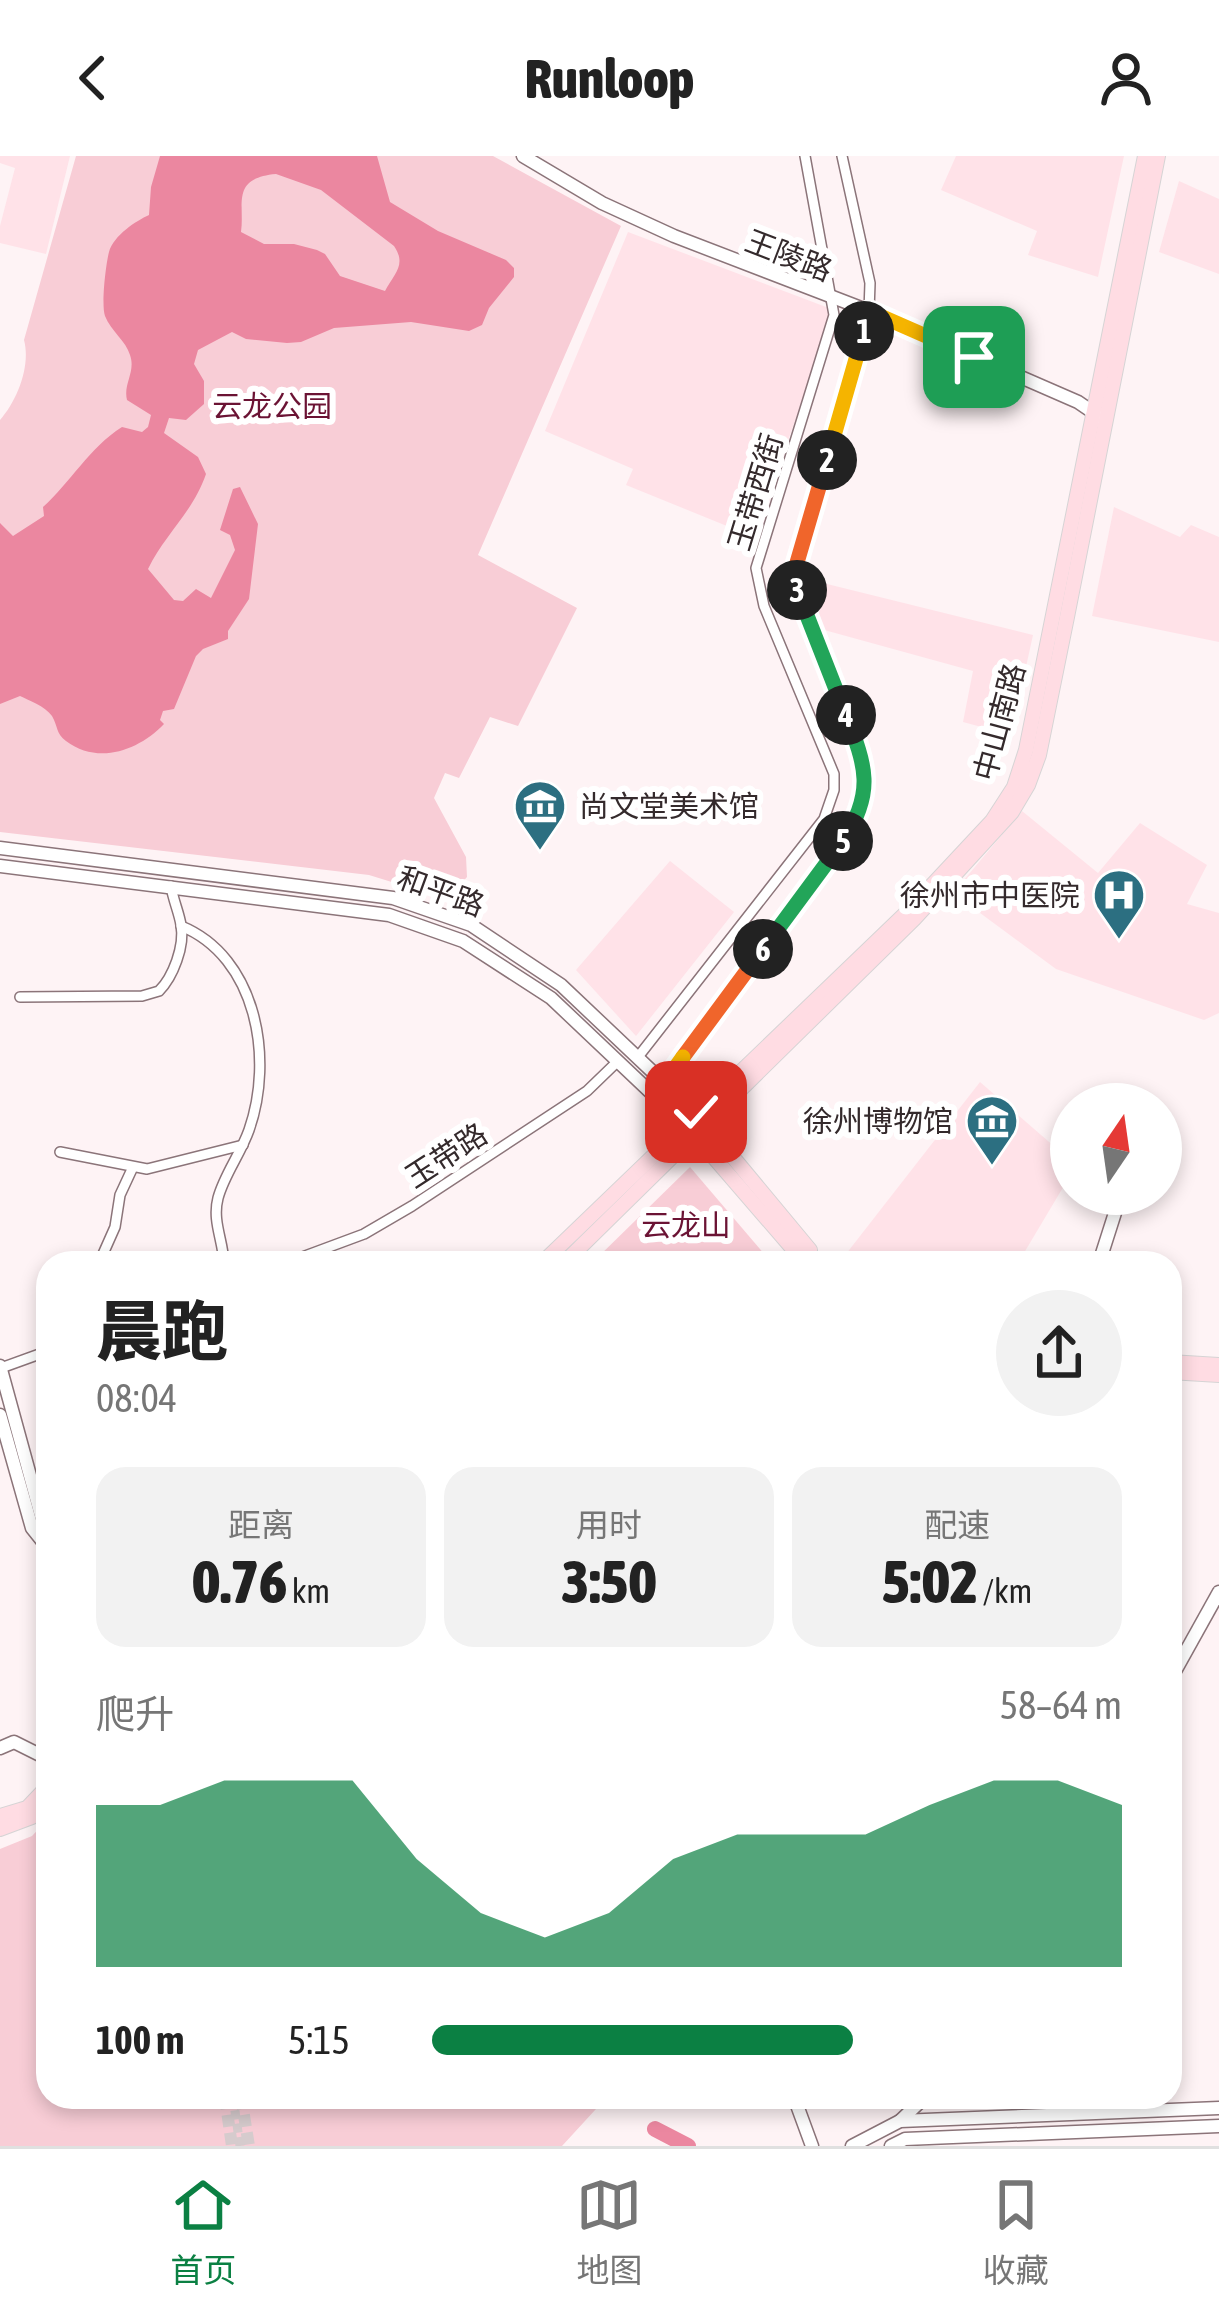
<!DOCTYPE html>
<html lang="zh">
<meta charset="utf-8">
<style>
body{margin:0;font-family:"Asap Condensed","Noto Sans SC",sans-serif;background:#f2f2f2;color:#222;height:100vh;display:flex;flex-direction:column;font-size:45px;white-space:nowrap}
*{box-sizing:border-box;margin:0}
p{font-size:39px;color:#767676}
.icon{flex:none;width:66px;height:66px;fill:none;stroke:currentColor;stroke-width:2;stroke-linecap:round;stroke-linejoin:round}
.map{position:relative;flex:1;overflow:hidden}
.details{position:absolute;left:36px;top:1095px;width:1146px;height:858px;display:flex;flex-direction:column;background:#fff;border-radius:36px;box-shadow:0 6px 18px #0003}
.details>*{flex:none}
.needle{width:78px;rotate:13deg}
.buttons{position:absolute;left:1050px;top:927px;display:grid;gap:24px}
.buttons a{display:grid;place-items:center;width:132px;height:132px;border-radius:50%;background:#fff;box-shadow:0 6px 18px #0003;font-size:60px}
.pin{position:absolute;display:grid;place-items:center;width:102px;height:102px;color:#fff;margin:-51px;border-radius:24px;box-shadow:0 6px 18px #0006}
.km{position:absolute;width:60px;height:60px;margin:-30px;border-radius:50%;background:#222;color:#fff;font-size:33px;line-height:60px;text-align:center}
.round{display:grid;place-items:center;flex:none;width:126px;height:126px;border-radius:63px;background:#f2f2f2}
.headline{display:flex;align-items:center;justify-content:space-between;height:204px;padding:0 60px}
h1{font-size:66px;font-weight:800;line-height:90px}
.stats{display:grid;grid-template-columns:repeat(3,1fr);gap:18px;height:204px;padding:12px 60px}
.stats div{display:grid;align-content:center;border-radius:30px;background:#f2f2f2;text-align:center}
.stats b{font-size:60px;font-weight:800}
.stats small{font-size:33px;font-weight:400}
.stats p{font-size:33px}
.chart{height:336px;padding:24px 60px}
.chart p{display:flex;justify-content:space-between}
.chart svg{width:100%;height:216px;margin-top:12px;fill:#0b8043;opacity:.7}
ul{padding:0 60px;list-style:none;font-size:39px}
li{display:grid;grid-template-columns:192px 144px 1fr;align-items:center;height:90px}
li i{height:30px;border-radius:15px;background:#0b8043}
header{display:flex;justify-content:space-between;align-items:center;height:156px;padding:0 60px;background:#fff;font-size:54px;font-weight:800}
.tabs{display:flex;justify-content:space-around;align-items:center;height:168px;border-top:3px solid #e0e0e0;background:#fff;font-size:33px;color:#767676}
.tabs a{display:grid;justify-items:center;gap:6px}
.tabs .active{color:#0b8043}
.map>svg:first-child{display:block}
</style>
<header><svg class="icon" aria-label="back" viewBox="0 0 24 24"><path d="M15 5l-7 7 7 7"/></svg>Runloop<svg class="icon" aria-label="person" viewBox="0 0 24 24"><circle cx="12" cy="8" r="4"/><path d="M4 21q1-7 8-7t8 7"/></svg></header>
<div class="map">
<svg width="1219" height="1990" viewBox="0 0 1219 1990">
<rect width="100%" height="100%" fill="#fef3f5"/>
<!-- built -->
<g fill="#ffe2e8">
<polygon points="0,0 70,0 46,98 0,87 0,70 15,12 0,7"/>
<polygon points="956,0 1124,0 1098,121 1028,99 1037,75 941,34"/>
<polygon points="1179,25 1219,43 1219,118 1159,96"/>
<polygon points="628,76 834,154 754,381 626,329 633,313 545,275"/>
<polygon points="1114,351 1180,381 1191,369 1219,381 1219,486 1092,460"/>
<polygon points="823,427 1033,479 1011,579 963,566 973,515 817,472"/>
<polygon points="1022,655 1098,717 1140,667 1207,709 1187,748 1219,757 1219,857 1204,864 1056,813 953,737"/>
<polygon points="670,705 734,756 636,880 576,814"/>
<polygon points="980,926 1071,1005 1071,1018 1018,1107 839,1107"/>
</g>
<!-- green -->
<g fill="#f8cdd6">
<path d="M76,0H493L621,70L478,399L577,452L518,570L490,561L459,622L445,617L434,642L466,701L467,721L451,739L437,740L369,719L0,676V264C17,245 31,210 24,184Z"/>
<polygon points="690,1011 772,1107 592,1107"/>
<polygon points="48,1663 48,1941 607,1941 562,1990 0,1990 0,1693 32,1680"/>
</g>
<!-- water -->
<path fill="#eb87a0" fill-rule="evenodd" d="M160,0H377L390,46L438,75L506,104L514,112V121L489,152L482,169L469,175L411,166L334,172L301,186L287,187L246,183L232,176L198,194L194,208L204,225V248L186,264L169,262L164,277L198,301L206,318C193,356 165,378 148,413L174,444L183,445L196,433L211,442L235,394L230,379L220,374L233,333L240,331L258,368L249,443L228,475V483L203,493L196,500L174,553L163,555L160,564L164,568C138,595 98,609 66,585C56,578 58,570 52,560C45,550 28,544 20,540L0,548V367L13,380L44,360L43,351C70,327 89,292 122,271L142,276L148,271L151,259L127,244C123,228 136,216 130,199C126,185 111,175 105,160C101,149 106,107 109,96C114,79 136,65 149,59L151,31ZM276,18L321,34L394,90C407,109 394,118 385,135L340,120L325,98L317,94L294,88H264L241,76C245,49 230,22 276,18Z"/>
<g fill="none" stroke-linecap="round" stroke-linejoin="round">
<!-- river -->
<polyline stroke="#eb87a0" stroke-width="16" points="655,1973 688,1990"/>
<!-- street-tunnel -->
<polyline stroke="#d6cbcd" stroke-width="9" stroke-dasharray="9 4.5" stroke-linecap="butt" points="233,1941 240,1990"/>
<!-- secondary-tunnel -->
<g stroke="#d6cbcd" stroke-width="12" stroke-dasharray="12 6" stroke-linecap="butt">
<polyline points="225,1941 232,1990"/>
<polyline points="241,1941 249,1990"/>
</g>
<!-- street casing -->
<g stroke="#8b7479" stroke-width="12">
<g id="street">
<path d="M181,770C257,801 274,903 249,974C241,997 224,1019 218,1042C212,1065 223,1084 224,1107"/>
<path d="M20,841L142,840L159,835C173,821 185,790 181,769C179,756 173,744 171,730"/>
<polyline points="638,901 824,663 834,634 834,618 764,450 756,412 834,159 805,0"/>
<path d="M665,926L845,681C854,668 862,654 865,638C873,586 811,485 796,430V410L869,155L870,127L842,0"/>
<polyline points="60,996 147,1013 243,989"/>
<polyline points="99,1107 115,1071 120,1039 133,1011"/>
<polyline points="286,1107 364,1078 412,1050 587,935 618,905"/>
<polyline points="1,1212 48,1195"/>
</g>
</g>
<!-- secondary casing -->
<g stroke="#8b7479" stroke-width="15">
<g id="secondary">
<polyline points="523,0 602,47 674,80 869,155 1078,246 1100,261"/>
<polyline points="0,692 393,742 471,769 561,829 696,957"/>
<polyline points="0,710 389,759 463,785 551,842 684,968"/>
<polyline points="1099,1107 1121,1038"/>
<polyline points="0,1210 43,1367 48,1372"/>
<polyline points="0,1259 32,1372 48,1392"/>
<polyline points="1170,1524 1219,1436"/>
<polyline points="0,1592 14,1586 48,1603"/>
<polyline points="794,1941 812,1990"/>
<polyline points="900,1965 925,1941"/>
<polyline points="852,1990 900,1965 1219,1952"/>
<polyline points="891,1990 905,1983 1219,1970"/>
</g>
</g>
<!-- primary casing -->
<g stroke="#d6d4d5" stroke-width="16">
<g id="primary">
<polyline points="702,964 810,1094"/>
<polyline points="692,976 799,1100"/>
<polyline points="542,1107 907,756 992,665 1014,631 1026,594 1145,0"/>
<polyline points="564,1107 914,763 1012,656 1028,629 1039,599 1067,461 1158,0"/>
<polyline points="1170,1206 1219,1209"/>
<polyline points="1170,1216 1219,1219"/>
<polyline points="0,1660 27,1652 48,1630"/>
<polyline points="0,1673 32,1661 48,1644"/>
</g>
</g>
<!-- street -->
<use href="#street" stroke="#fff" stroke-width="9"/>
<!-- secondary -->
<use href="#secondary" stroke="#fff" stroke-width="12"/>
<!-- primary -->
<use href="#primary" stroke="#ffdce3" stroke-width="14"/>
</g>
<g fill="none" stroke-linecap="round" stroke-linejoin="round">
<!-- split-1 casing -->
<g stroke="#fff" stroke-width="24">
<polyline id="split-1" points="864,175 869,155 974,201"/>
</g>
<!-- split-2 casing -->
<g stroke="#fff" stroke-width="24">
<polyline id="split-2" points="827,304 864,175"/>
</g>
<!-- split-3 casing -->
<g stroke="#fff" stroke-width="24">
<polyline id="split-3" points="797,434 796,410 827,304"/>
</g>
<!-- split-4 casing -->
<g stroke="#fff" stroke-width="24">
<polyline id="split-4" points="797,434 846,559"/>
</g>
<!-- split-5 casing -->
<g stroke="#fff" stroke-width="24">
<path id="split-5" d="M843,685C875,636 866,610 846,559"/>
</g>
<!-- split-6 casing -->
<g stroke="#fff" stroke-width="24">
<polyline id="split-6" points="763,793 843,685"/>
</g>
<!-- split-7 casing -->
<g stroke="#fff" stroke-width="24">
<polyline id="split-7" points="683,901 763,793"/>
</g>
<!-- split-8 casing -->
<g stroke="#fff" stroke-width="24">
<polyline id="split-8" points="683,901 665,926 696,956"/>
</g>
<!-- split-1 -->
<use href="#split-1" stroke="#f5b400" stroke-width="15"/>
<!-- split-2 -->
<use href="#split-2" stroke="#f5b400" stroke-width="15"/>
<!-- split-3 -->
<use href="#split-3" stroke="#f0652b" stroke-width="15"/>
<!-- split-4 -->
<use href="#split-4" stroke="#22a559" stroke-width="15"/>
<!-- split-5 -->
<use href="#split-5" stroke="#22a559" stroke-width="15"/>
<!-- split-6 -->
<use href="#split-6" stroke="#22a559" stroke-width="15"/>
<!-- split-7 -->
<use href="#split-7" stroke="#f0652b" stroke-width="15"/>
<!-- split-8 -->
<use href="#split-8" stroke="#f5b400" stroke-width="15"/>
</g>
<!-- icons -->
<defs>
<g id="museum-pin" transform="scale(2.7)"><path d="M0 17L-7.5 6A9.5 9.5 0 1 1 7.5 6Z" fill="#2c6f81" stroke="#fff"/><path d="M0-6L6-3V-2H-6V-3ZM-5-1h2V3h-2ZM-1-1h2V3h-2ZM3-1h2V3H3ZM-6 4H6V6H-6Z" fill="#fff"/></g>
<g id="hospital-pin" transform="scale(2.7)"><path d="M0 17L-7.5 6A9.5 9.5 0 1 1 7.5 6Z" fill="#2c6f81" stroke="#fff"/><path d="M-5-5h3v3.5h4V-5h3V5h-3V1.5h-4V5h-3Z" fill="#fff"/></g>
</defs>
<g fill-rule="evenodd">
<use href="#museum-pin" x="540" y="650"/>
<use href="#hospital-pin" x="1119" y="739"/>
<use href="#museum-pin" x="992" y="965"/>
</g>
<g text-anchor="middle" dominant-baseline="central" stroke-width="12" stroke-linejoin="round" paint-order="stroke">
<!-- street labels -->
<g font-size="30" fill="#342a2c" stroke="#fff">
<text transform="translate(789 99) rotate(21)">王陵路</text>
<text transform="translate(755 336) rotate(-73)">玉带西街</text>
<text transform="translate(999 566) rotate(-75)">中山南路</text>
<text transform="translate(441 735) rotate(20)">和平路</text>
<text transform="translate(446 999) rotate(-33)">玉带路</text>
</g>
<!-- park labels -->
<g font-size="30" fill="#6b1334" stroke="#fff">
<text x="272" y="250">云龙公园</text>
<text x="686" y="1069">云龙山</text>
</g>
<!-- poi labels -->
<g font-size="30" fill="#342a2c" stroke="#fff" text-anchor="end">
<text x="579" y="650" text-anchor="start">尚文堂美术馆</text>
<text x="1080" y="739">徐州市中医院</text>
<text x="953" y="965">徐州博物馆</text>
</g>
</g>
</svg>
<div class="buttons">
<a><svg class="needle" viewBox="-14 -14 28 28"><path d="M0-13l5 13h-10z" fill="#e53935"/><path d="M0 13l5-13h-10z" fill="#767676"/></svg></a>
</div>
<div class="pin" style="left:974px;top:201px;background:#1e9e55"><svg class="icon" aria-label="arrive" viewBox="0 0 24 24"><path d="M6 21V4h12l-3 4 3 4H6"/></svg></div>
<div class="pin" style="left:696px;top:956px;background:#d93025"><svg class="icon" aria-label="check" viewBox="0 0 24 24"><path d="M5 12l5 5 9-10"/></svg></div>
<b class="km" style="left:864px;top:175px">1</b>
<b class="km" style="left:827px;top:304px">2</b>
<b class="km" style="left:797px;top:434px">3</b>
<b class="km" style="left:846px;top:559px">4</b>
<b class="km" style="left:843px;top:685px">5</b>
<b class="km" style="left:763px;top:793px">6</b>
<section class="details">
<div class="headline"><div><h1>晨跑</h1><p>08:04</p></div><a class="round"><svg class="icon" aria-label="share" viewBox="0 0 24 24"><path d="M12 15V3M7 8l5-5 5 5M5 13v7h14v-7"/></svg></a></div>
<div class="stats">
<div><p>距离</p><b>0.76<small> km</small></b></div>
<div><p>用时</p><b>3:50</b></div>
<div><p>配速</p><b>5:02<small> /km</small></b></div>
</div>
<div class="chart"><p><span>爬升</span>58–64 m</p>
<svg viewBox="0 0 160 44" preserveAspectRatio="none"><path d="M0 44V11L10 11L20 6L30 6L40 6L50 22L60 33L70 38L80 33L90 22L100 17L110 17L120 17L130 11L140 6L150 6L160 11V44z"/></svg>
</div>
<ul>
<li><b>100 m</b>5:15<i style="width:61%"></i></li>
</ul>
</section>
</div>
<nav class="tabs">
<a class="active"><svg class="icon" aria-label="home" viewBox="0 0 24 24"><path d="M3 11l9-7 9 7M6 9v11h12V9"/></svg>首页</a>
<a><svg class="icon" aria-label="map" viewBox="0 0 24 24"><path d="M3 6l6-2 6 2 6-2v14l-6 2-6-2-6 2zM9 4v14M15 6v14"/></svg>地图</a>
<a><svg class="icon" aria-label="saved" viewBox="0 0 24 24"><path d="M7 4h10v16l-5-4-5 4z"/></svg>收藏</a>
</nav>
